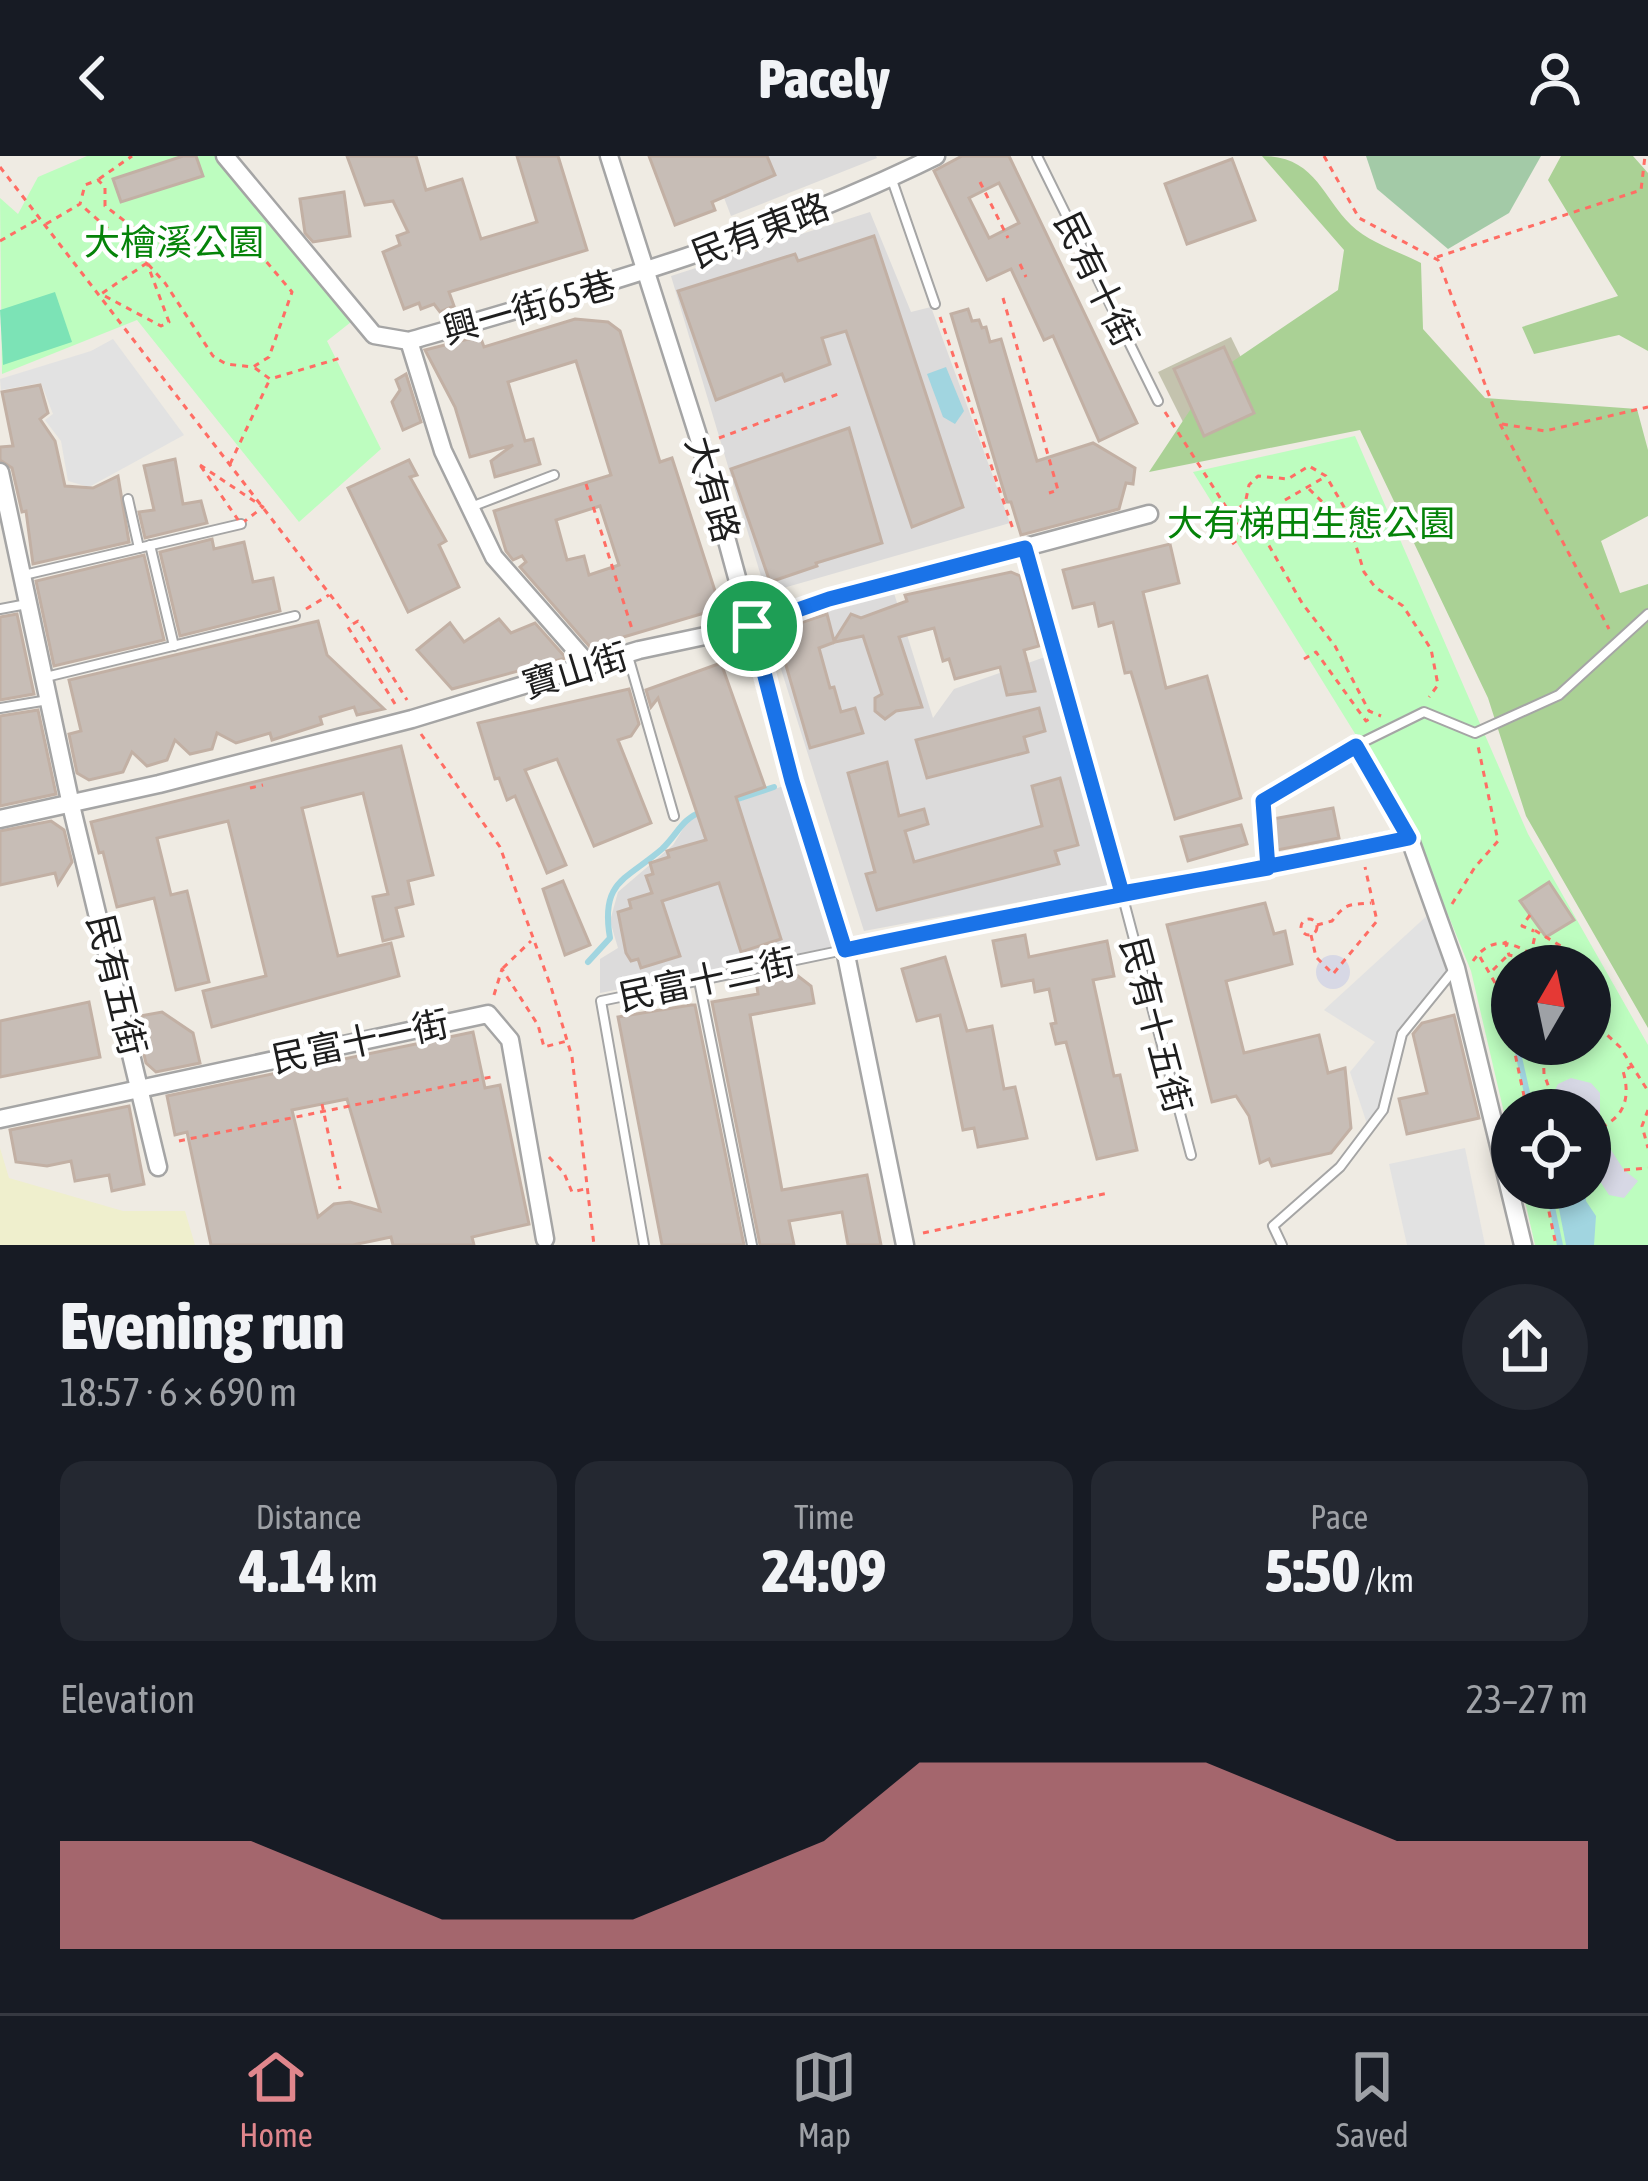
<!DOCTYPE html>
<meta charset="utf-8">
<style>
body{margin:0;font-family:"Asap Condensed","Noto Sans TC",sans-serif;background:#242831;color:#f1f3f6;height:100vh;display:flex;flex-direction:column;font-size:45px;white-space:nowrap}
*{box-sizing:border-box;margin:0}
p{font-size:39px;color:#9ea1a6}
.icon{flex:none;width:66px;height:66px;fill:none;stroke:currentColor;stroke-width:2;stroke-linecap:round;stroke-linejoin:round}
.map{position:relative;height:1089px;overflow:hidden}
.details{display:flex;flex-direction:column;background:#171b24;flex:1}
.details>*{flex:none}
.needle{width:78px;rotate:9deg}
.tools{position:absolute;left:1491px;top:789px;display:grid;gap:24px}
.tools a{display:grid;place-items:center;width:120px;height:120px;border-radius:50%;background:#171b24;box-shadow:0 6px 18px #0003;font-size:60px}
.pin{position:absolute;display:grid;place-items:center;width:102px;height:102px;color:#fff;margin:-51px;border:6px solid #fff;border-radius:50%;box-shadow:0 3px 12px #0007}
.round{display:grid;place-items:center;flex:none;width:126px;height:126px;border-radius:63px;background:#242831}
.summary{display:flex;align-items:center;justify-content:space-between;height:204px;padding:0 60px}
h1{font-size:66px;font-weight:800;line-height:90px}
.stats{display:grid;grid-template-columns:repeat(3,1fr);gap:18px;height:204px;padding:12px 60px}
.stats div{display:grid;align-content:center;border-radius:24px;background:#242831;text-align:center}
.stats b{font-size:60px;font-weight:800}
.stats small{font-size:33px;font-weight:400}
.stats p{font-size:33px}
.chart{height:336px;padding:24px 60px}
.chart p{display:flex;justify-content:space-between}
.chart svg{width:100%;height:216px;margin-top:12px;fill:#e0868c;opacity:.7}
header{display:flex;justify-content:space-between;align-items:center;height:156px;padding:0 60px;background:#171b24;font-size:54px;font-weight:800}
.menu{display:flex;justify-content:space-around;align-items:center;height:168px;border-top:3px solid #363941;background:#171b24;font-size:33px;color:#9ea1a6}
.menu a{display:grid;justify-items:center;gap:6px}
.menu .current{color:#e0868c}
.map>svg:first-child{display:block}
</style>
<header><svg class="icon" aria-label="back" viewBox="0 0 24 24"><path d="M15 5l-7 7 7 7"/></svg>Pacely<svg class="icon" aria-label="person" viewBox="0 0 24 24"><circle cx="12" cy="8" r="4"/><path d="M4 21q1-7 8-7t8 7"/></svg></header>
<div class="map">
<svg width="1648" height="1089" viewBox="0 0 1648 1089">
<rect width="100%" height="100%" fill="#efebe3"/>
<!-- residential -->
<g fill="#dcdbdb">
<polygon points="708,0 876,0 877,2 731,60"/>
<polygon points="870,56 911,156 931,151 1010,367 766,437 671,120"/>
<polygon points="893,434 933,562 954,533 1045,501 1111,729 864,775 767,469"/>
<polygon points="786,629 836,790 600,837 600,803 618,792 610,765 618,736 673,689 689,663"/>
</g>
<!-- construction -->
<polygon fill="#c4c3ae" points="1231,181 1273,267 1201,302 1158,216"/>
<!-- farmland -->
<polygon fill="#efefcd" points="0,992 9,1022 123,1055 185,1055 195,1089 0,1089"/>
<!-- forest -->
<g fill="#aad195">
<path d="M1262,0C1315,0 1322,41 1351,69C1368,86 1400,96 1421,107L1423,173L1485,242L1637,253L1648,294V360L1601,385L1620,437L1648,428V872L1526,660L1488,542L1360,274L1149,316L1214,218L1338,134L1344,94Z"/>
<polygon points="1561,0 1633,0 1648,17 1648,195 1619,179 1534,198 1522,171 1618,140 1548,24"/>
</g>
<!-- cemetery -->
<polygon fill="#a3caa7" points="1366,0 1541,0 1509,57 1448,93 1377,33"/>
<!-- park -->
<g fill="#bdfdbf" fill-rule="evenodd">
<polygon points="87,0 216,0 351,166 327,185 381,293 299,366 137,164 2,218 0,42 18,58 38,21"/>
<path d="M1355,280L1528,678L1648,889V1089H1535L1522,1032H1590V954H1512V991L1471,815L1411,668L1193,316ZM1512,810H1590V888H1512Z"/>
</g>
<!-- pitch -->
<polygon fill="#7ce3b6" points="55,136 72,186 3,209 0,154"/>
<!-- parking -->
<g fill="#e2e2e2">
<polygon points="113,183 184,279 89,331 68,325 61,285 45,264 53,258 41,227 1,234 0,223 91,195"/>
<polygon points="1430,757 1451,812 1400,876 1379,952 1368,971 1350,916 1375,886 1324,854"/>
<polygon points="1465,992 1485,1089 1407,1089 1389,1008"/>
</g>
<!-- plaza -->
<g fill="#d7d8e5">
<circle cx="1333" cy="816" r="17"/>
<polygon points="1571,922 1591,927 1600,937 1600,958 1591,969 1590,954 1527,954 1526,950 1549,947 1558,928"/>
<polygon points="1598,993 1611,994 1624,1014 1638,1025 1624,1042 1609,1039 1590,1010 1591,997"/>
</g>
<!-- water -->
<g fill="#a1d5e0">
<polygon points="946,211 964,255 955,268 943,261 927,218"/>
<polygon points="1555,1032 1586,1032 1586,1045 1596,1060 1594,1089 1566,1089"/>
</g>
<g fill="none" stroke-linecap="round" stroke-linejoin="round">
<!-- stream -->
<g stroke="#a1d5e0" stroke-width="6">
<polyline points="732,645 774,631"/>
<path d="M588,806L610,782C600,725 626,724 662,693C678,678 681,663 703,655"/>
<polyline points="1512,855 1509,856 1512,870"/>
<polyline points="1516,888 1530,950"/>
<polyline points="1548,1032 1560,1089"/>
</g>
</g>
<!-- building -->
<g fill="#c7bdb6" stroke="#c2b0a4" stroke-width="3" fill-rule="evenodd">
<polygon points="183,0 196,0 203,20 121,46 113,23"/>
<polygon points="347,0 416,0 426,34 462,23 481,83 537,66 517,0 558,0 587,94 449,136 454,150 440,156 434,148 421,153 419,147 404,153 383,96 400,89 397,80 408,76 393,45 365,49"/>
<polygon points="649,0 767,0 775,19 712,46 715,54 675,69"/>
<path d="M962,0H1009L1137,267L1099,285L1053,180L1044,184L1011,113L987,124L934,15ZM999,27L1019,67L989,82L969,42Z"/>
<polygon points="1232,3 1255,64 1187,88 1165,28"/>
<polygon points="344,36 350,80 313,86 305,77 300,43"/>
<polygon points="874,80 963,351 912,371 846,175 822,182 830,208 785,225 782,218 716,244 678,135 795,98 798,105"/>
<polygon points="968,153 972,165 979,164 982,172 986,171 990,186 1001,183 1037,305 1093,287 1135,312 1133,328 1126,327 1119,353 1021,379 1011,346 1007,346 951,158"/>
<path d="M575,163L608,166L620,175L660,306L672,302L716,438L711,455L590,491L520,411L526,406L522,400L513,404L506,395L494,355L611,319L576,205L508,226L525,285L533,283L540,308L495,321L491,305L513,289L470,301L455,251L425,194L480,180L484,191ZM600,350L619,409L589,419L584,400L567,404L556,364Z"/>
<polygon points="1224,191 1254,257 1204,280 1174,213"/>
<polygon points="406,218 421,266 403,274 392,246 400,234 396,224"/>
<polygon points="40,229 48,257 40,263 55,285 65,330 93,332 118,320 129,386 33,408 26,355 22,356 12,312 0,304 0,291 13,290 2,236"/>
<polygon points="849,272 882,387 816,407 817,410 770,426 731,313"/>
<polygon points="175,303 183,348 201,345 207,367 145,382 139,356 154,354 144,310"/>
<polygon points="409,304 417,319 410,321 446,385 439,389 459,431 408,456 348,332"/>
<polygon points="212,383 214,393 244,386 253,426 273,422 280,455 180,480 160,396"/>
<polygon points="1170,388 1179,427 1143,436 1166,532 1207,520 1241,642 1175,663 1131,516 1125,517 1113,466 1099,470 1094,447 1073,452 1063,414"/>
<polygon points="144,399 164,484 54,510 36,425"/>
<polygon points="1011,416 1020,420 1039,490 1024,494 1035,535 1007,539 1000,511 955,523 949,503 943,505 934,472 899,481 922,551 896,555 885,563 875,555 875,542 882,538 863,480 835,486 819,492 830,532 834,531 841,556 855,552 863,577 810,592 776,475 827,458 834,485 851,458 861,462 907,445 905,439"/>
<polygon points="17,458 34,538 0,544 0,461"/>
<polygon points="499,463 511,477 535,467 566,502 452,533 417,494 450,467 464,486"/>
<polygon points="318,465 327,499 384,553 357,559 354,551 320,561 322,568 272,584 270,577 236,587 217,577 212,593 190,598 175,584 167,604 147,610 132,596 123,616 89,624 77,617 69,578 81,575 69,524"/>
<polygon points="721,507 765,631 736,641 781,783 741,796 719,727 662,745 680,800 641,812 638,803 631,805 626,797 618,756 631,752 629,744 652,737 646,720 653,718 650,707 669,701 667,695 706,684 658,542 651,551 646,534"/>
<polygon points="629,533 639,568 631,580 618,584 651,667 594,690 557,603 525,614 566,709 547,717 515,640 507,644 499,622 495,623 478,567"/>
<polygon points="1039,552 1045,575 1024,581 1028,596 927,622 916,584"/>
<polygon points="38,554 56,638 0,650 0,560"/>
<polygon points="401,590 433,719 408,725 413,748 396,752 403,780 383,785 373,741 388,738 363,637 302,652 338,800 391,787 399,820 212,871 203,835 266,820 228,665 157,682 171,739 187,735 209,826 176,834 154,742 117,751 103,696 99,697 91,666"/>
<polygon points="887,606 899,660 924,653 928,668 905,675 914,706 1042,670 1032,630 1060,622 1078,689 1055,695 1059,708 877,754 866,718 875,716 848,617"/>
<polygon points="1333,652 1339,682 1277,694 1273,663"/>
<polygon points="51,665 64,674 72,706 58,728 55,717 0,729 0,675"/>
<polygon points="1241,669 1247,688 1188,705 1181,681"/>
<polygon points="563,725 590,789 565,799 543,733"/>
<polygon points="1549,726 1574,764 1546,781 1520,745"/>
<polygon points="1265,747 1274,778 1285,775 1292,808 1226,825 1244,897 1319,879 1328,917 1345,912 1351,972 1331,997 1272,1010 1269,1003 1260,1007 1249,960 1236,940 1212,946 1167,769"/>
<polygon points="1025,779 1029,801 1107,785 1114,820 1093,824 1114,920 1120,919 1137,994 1097,1003 1066,886 1056,888 1051,868 1056,867 1049,833 1035,836 1033,824 1002,830 993,785"/>
<polygon points="945,801 967,875 992,870 1004,933 1015,931 1027,982 978,991 974,972 963,974 940,859 917,865 902,813"/>
<polygon points="794,817 811,830 814,847 750,859 782,1034 867,1019 881,1089 848,1089 842,1056 789,1065 794,1089 760,1089 712,846 758,838 756,824"/>
<polygon points="89,846 100,901 0,921 0,865"/>
<polygon points="691,849 695,849 744,1089 662,1089 618,861"/>
<polygon points="162,856 193,877 200,907 156,916 146,907 135,861"/>
<polygon points="1454,859 1479,962 1407,978 1399,943 1427,937 1413,878 1422,867"/>
<path d="M473,876L485,932L500,929L529,1068L472,1081L474,1089H393L391,1081L353,1089H211L187,976L175,979L167,940ZM347,943L380,1055L350,1046L334,1048L318,1061L292,954Z"/>
<polygon points="129,950 144,1028 112,1035 109,1019 75,1025 71,1005 47,1010 16,1006 10,974"/>
</g>
<g fill="none" stroke-linecap="round" stroke-linejoin="round">
<!-- service casing -->
<g stroke="#a5a5a5" stroke-width="12">
<g id="service">
<polyline points="1037,0 1158,245"/>
<polyline points="892,24 935,148"/>
<polyline points="128,343 139,392"/>
<polyline points="471,351 554,319"/>
<polyline points="150,389 174,490"/>
<polyline points="24,419 241,368"/>
<polyline points="0,453 27,448"/>
<polyline points="628,500 674,660"/>
<polyline points="46,521 295,460"/>
<polyline points="0,552 48,544"/>
<polyline points="1268,710 1263,645 1357,589 1424,556 1475,577 1559,539 1648,458"/>
<polyline points="1122,738 1191,999"/>
<polyline points="699,825 752,1089"/>
<polyline points="644,1089 601,845 844,794"/>
<polyline points="1282,1089 1273,1070 1340,1011 1383,954 1402,878 1453,815"/>
</g>
</g>
<!-- minor casing -->
<g stroke="#a5a5a5" stroke-width="21">
<g id="minor">
<path d="M225,0L374,179L409,185C589,133 767,83 936,0"/>
<polyline points="609,0 701,289 792,624 845,794 905,1089"/>
<polyline points="409,185 443,295 494,401 589,509"/>
<polyline points="0,316 71,649 158,1011"/>
<polyline points="1025,392 1122,737"/>
<polyline points="1356,589 1409,681 1456,812 1523,1089"/>
<polyline points="0,663 159,628 412,563 639,494 752,470 829,444 1149,358"/>
<polyline points="845,794 1409,681"/>
<polyline points="0,963 488,858 510,884 545,1083"/>
</g>
</g>
<!-- path -->
<g stroke="#ff6d64" stroke-width="3" stroke-dasharray="6 6" stroke-linecap="butt">
<polyline points="1324,0 1359,62 1438,104 1500,268 1609,473"/>
<polyline points="0,11 352,467"/>
<polyline points="99,23 132,0"/>
<polyline points="980,26 1008,82"/>
<polyline points="46,68 80,48 85,29 98,24 105,31 105,50 151,85 184,91 237,80 248,84 292,136 269,201 253,211 226,208 213,200 165,127 147,107 80,48"/>
<polyline points="0,85 40,62"/>
<polyline points="1437,101 1641,34 1645,0"/>
<polyline points="147,107 101,138 161,170 169,166 147,107 146,91 150,86"/>
<polyline points="1020,108 1026,121"/>
<polyline points="1003,142 1058,334 1049,337"/>
<polyline points="940,161 1013,373"/>
<polyline points="255,212 270,223 344,201"/>
<polyline points="1165,256 1244,379 1232,388"/>
<polyline points="1502,268 1545,275 1648,251"/>
<polyline points="719,282 841,237"/>
<polyline points="230,308 269,225"/>
<polygon points="200,309 263,351 241,368"/>
<polyline points="586,328 633,476"/>
<polyline points="1309,333 1348,371"/>
<polyline points="1285,344 1325,321"/>
<polyline points="1245,348 1302,447 1335,490 1369,555 1381,560"/>
<polyline points="1229,358 1245,348 1249,329 1258,320 1288,323 1309,310 1326,320 1344,351 1364,416 1375,431 1403,450 1431,493 1438,529 1429,541"/>
<polyline points="306,453 329,439"/>
<polyline points="1304,503 1316,496 1366,565 1373,561"/>
<polyline points="395,548 348,471 358,465 407,544"/>
<polyline points="421,578 500,691 551,831 572,901 594,1089"/>
<polyline points="250,632 263,629"/>
<polyline points="1452,748 1475,711 1498,685 1478,590"/>
<polyline points="1530,759 1522,770 1534,775"/>
<circle cx="1309" cy="771" r="8"/>
<path d="M1317,769L1332,765C1346,747 1347,749 1371,747"/>
<polyline points="1311,779 1316,801 1333,818 1377,765 1365,711"/>
<polyline points="1505,785 1509,799 1523,802 1531,798 1536,775 1564,792 1575,810"/>
<polyline points="1480,801 1501,837 1512,886"/>
<path d="M1473,805C1494,774 1522,789 1546,810"/>
<polyline points="503,812 531,785"/>
<polyline points="1493,814 1507,800"/>
<polyline points="494,839 502,813 538,869 544,891 567,885"/>
<polyline points="1590,863 1620,891 1648,935"/>
<polyline points="1513,888 1527,954 1557,949"/>
<polyline points="1543,888 1544,918 1557,954"/>
<polyline points="322,948 340,1033"/>
<polyline points="1513,954 1525,952"/>
<polyline points="1648,954 1642,970 1648,992"/>
<path d="M1590,976C1622,965 1632,946 1623,915L1632,910"/>
<polyline points="179,985 496,920"/>
<polyline points="549,1001 564,1017 572,1036 589,1032"/>
<polyline points="1624,1014 1648,1012"/>
<polyline points="1544,1032 1556,1089"/>
<polyline points="923,1077 1108,1037"/>
</g>
<!-- service -->
<use href="#service" stroke="#fff" stroke-width="8"/>
<!-- minor -->
<use href="#minor" stroke="#fff" stroke-width="16"/>
</g>
<g fill="none" stroke-linecap="round" stroke-linejoin="round">
<!-- route casing -->
<g stroke="#fff" stroke-width="24">
<path id="route" d="M752,470L792,625L845,794C1033,754 1222,721 1409,682L1356,590L1263,645L1268,712L1122,737L1025,392L829,443L752,470"/>
</g>
<!-- route -->
<use href="#route" stroke="#1a73e8" stroke-width="15"/>
</g>
<g text-anchor="middle" dominant-baseline="central" stroke-width="9" stroke-linejoin="round" paint-order="stroke">
<!-- street labels -->
<g font-size="36" fill="#1e1e1e" stroke="#fff">
<text transform="translate(760 74) rotate(-21)">民有東路</text>
<text transform="translate(1097 123) rotate(64)">民有十街</text>
<text transform="translate(529 151) rotate(-16)">興一街65巷</text>
<text transform="translate(713 333) rotate(74)">大有路</text>
<text transform="translate(575 514) rotate(-17)">寶山街</text>
<text transform="translate(707 823) rotate(-12)">民富十三街</text>
<text transform="translate(117 829) rotate(76)">民有五街</text>
<text transform="translate(1156 869) rotate(75)">民有十五街</text>
<text transform="translate(360 885) rotate(-12)">民富十一街</text>
</g>
<!-- park labels -->
<g font-size="36" fill="#058309" stroke="#fff">
<text x="174" y="86">大檜溪公園</text>
<text x="1311" y="367">大有梯田生態公園</text>
</g>
</g>
</svg>
<div class="tools">
<a><svg class="needle" viewBox="-14 -14 28 28"><path d="M0-13l5 13h-10z" fill="#e53935"/><path d="M0 13l5-13h-10z" fill="#9ea1a6"/></svg></a>
<a><svg class="icon" aria-label="locate" viewBox="0 0 24 24"><circle cx="12" cy="12" r="6"/><path d="M12 2v4M12 18v4M2 12h4M18 12h4"/></svg></a>
</div>
<div class="pin" style="left:752px;top:470px;background:#1e9e55"><svg class="icon" aria-label="arrive" viewBox="0 0 24 24"><path d="M6 21V4h12l-3 4 3 4H6"/></svg></div>
</div>
<section class="details">
<div class="summary"><div><h1>Evening run</h1><p>18:57 · 6 × 690 m</p></div><a class="round"><svg class="icon" aria-label="share" viewBox="0 0 24 24"><path d="M12 15V3M7 8l5-5 5 5M5 13v7h14v-7"/></svg></a></div>
<div class="stats">
<div><p>Distance</p><b>4.14<small> km</small></b></div>
<div><p>Time</p><b>24:09</b></div>
<div><p>Pace</p><b>5:50<small> /km</small></b></div>
</div>
<div class="chart"><p><span>Elevation</span>23–27 m</p>
<svg viewBox="0 0 160 44" preserveAspectRatio="none"><path d="M0 44V22L10 22L20 22L30 30L40 38L50 38L60 38L70 30L80 22L90 6L100 6L110 6L120 6L130 14L140 22L150 22L160 22V44z"/></svg>
</div>
</section>
<nav class="menu">
<a class="current"><svg class="icon" aria-label="home" viewBox="0 0 24 24"><path d="M3 11l9-7 9 7M6 9v11h12V9"/></svg>Home</a>
<a><svg class="icon" aria-label="map" viewBox="0 0 24 24"><path d="M3 6l6-2 6 2 6-2v14l-6 2-6-2-6 2zM9 4v14M15 6v14"/></svg>Map</a>
<a><svg class="icon" aria-label="saved" viewBox="0 0 24 24"><path d="M7 4h10v16l-5-4-5 4z"/></svg>Saved</a>
</nav>
